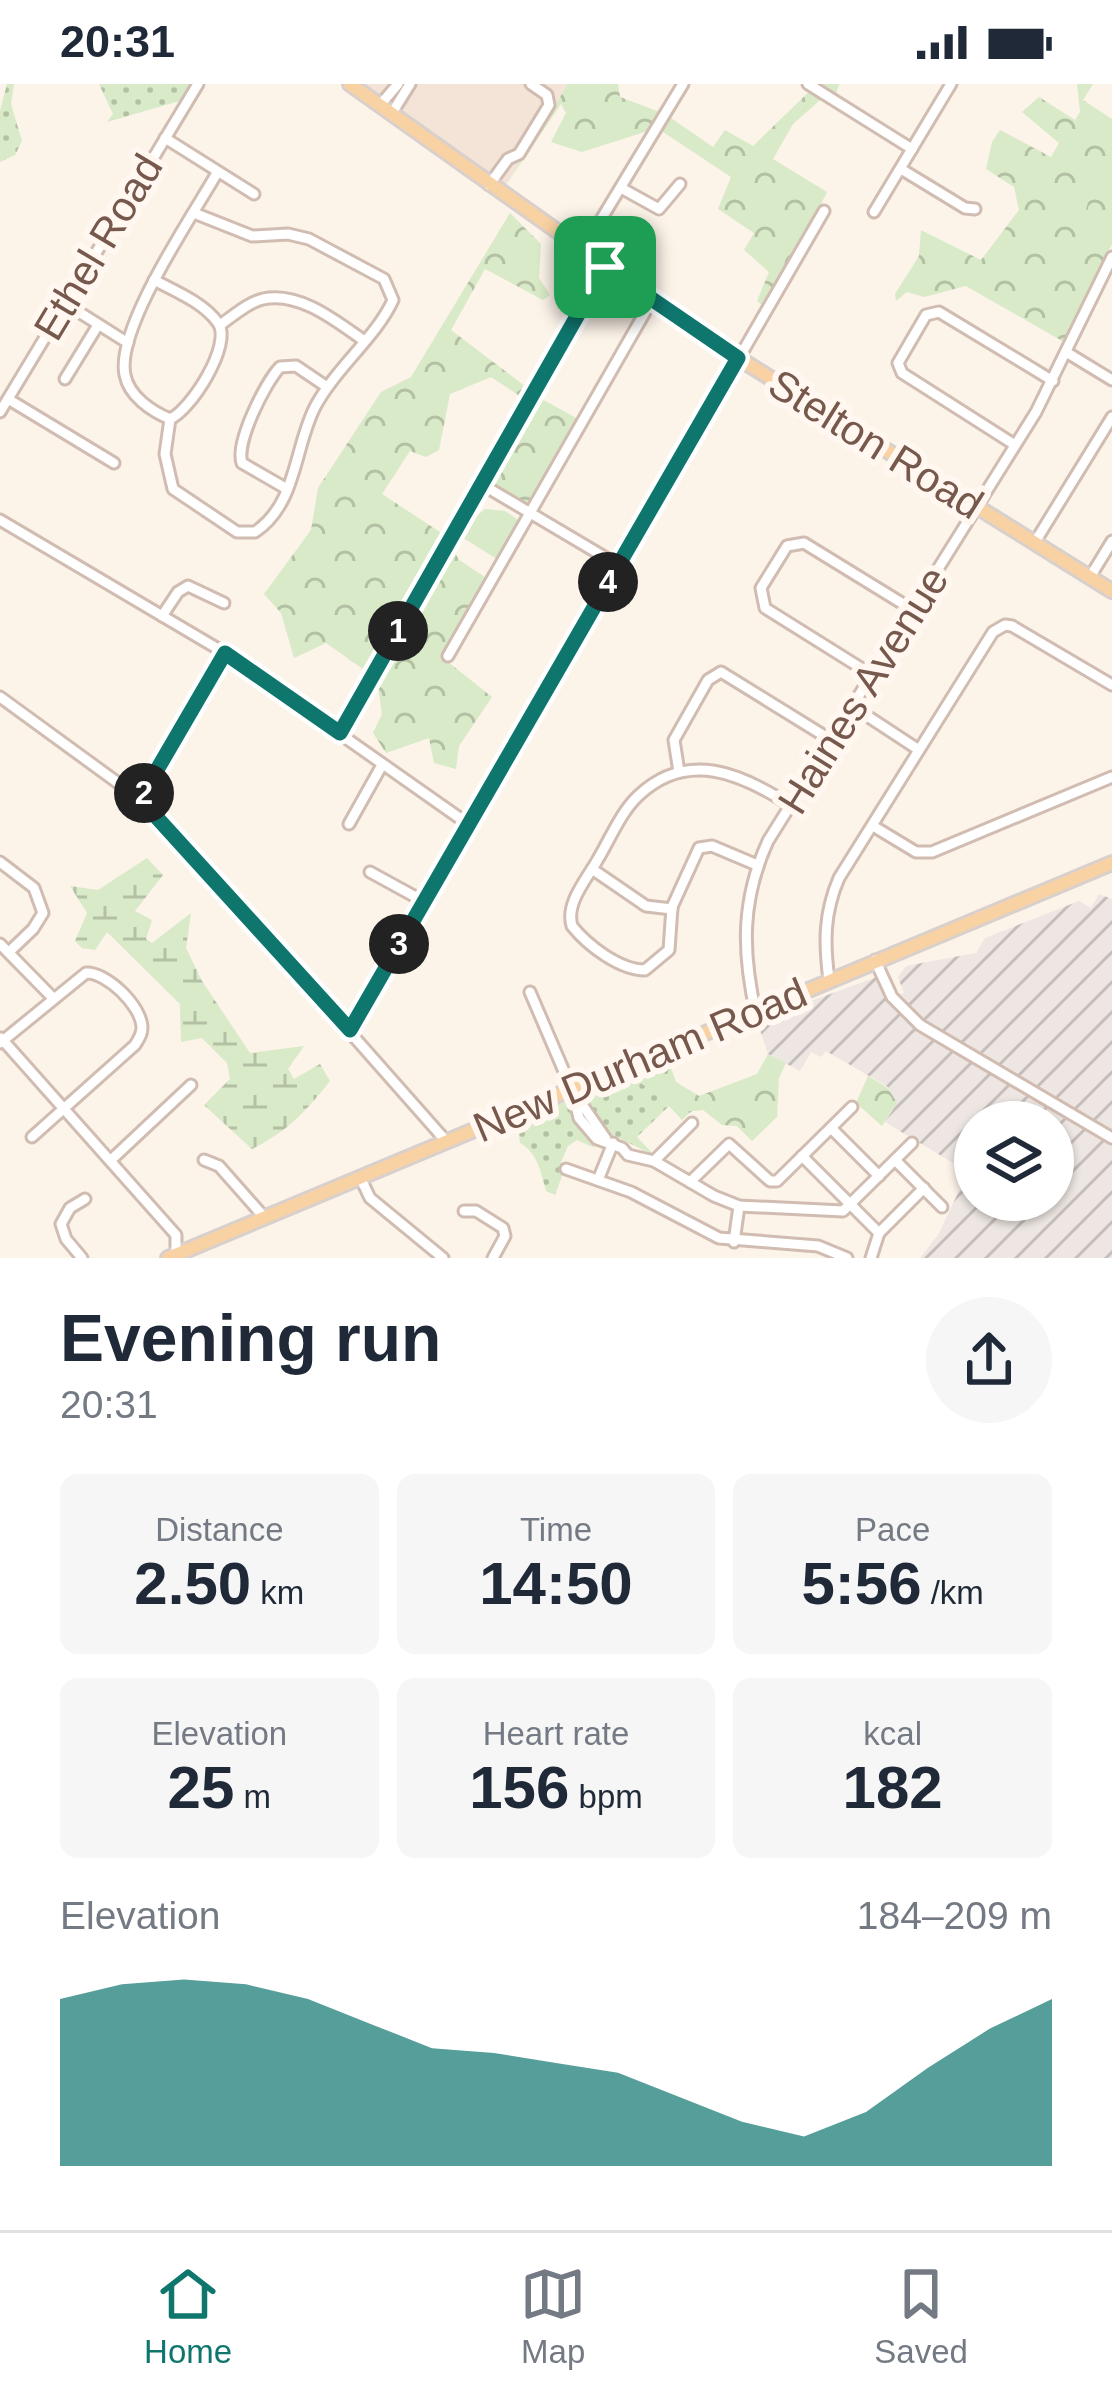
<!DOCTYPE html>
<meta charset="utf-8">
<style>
body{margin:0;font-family:Arial,sans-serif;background:#f6f6f7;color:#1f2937;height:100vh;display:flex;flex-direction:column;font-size:45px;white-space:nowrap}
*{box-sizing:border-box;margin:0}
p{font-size:39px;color:#747a83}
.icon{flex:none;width:66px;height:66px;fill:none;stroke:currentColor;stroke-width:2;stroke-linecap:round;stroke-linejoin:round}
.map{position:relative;height:1174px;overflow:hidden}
.details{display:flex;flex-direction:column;background:#fff;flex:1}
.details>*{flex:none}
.fabs{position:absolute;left:954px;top:1017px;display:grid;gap:24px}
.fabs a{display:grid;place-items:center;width:120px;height:120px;border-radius:50%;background:#fff;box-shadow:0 3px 9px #0004;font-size:60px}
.pin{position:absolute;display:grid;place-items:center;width:102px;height:102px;color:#fff;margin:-51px;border-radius:24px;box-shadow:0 6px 18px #0006}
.km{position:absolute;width:60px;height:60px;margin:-30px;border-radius:50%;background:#222;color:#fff;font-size:33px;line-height:60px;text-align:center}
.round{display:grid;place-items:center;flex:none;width:126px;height:126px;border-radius:63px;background:#f6f6f7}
.headline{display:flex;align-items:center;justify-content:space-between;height:204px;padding:0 60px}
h1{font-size:66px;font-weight:700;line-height:90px}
.stats{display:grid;grid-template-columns:repeat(3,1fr);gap:18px;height:204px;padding:12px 60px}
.stats div{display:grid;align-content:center;border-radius:18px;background:#f6f6f7;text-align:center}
.stats b{font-size:60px;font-weight:700}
.stats small{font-size:33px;font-weight:400}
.stats p{font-size:33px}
.chart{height:336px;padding:24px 60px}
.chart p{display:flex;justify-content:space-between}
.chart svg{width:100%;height:216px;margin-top:12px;fill:#0f766e;opacity:.7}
.status{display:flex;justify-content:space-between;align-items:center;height:84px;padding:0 60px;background:#fff;direction:ltr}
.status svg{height:33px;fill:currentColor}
.dock{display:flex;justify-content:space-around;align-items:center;height:168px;border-top:3px solid #e0e1e3;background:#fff;font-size:33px;color:#747a83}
.dock a{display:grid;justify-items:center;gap:6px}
.dock .current{color:#0f766e}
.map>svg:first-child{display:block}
</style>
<div class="status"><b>20:31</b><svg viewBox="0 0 49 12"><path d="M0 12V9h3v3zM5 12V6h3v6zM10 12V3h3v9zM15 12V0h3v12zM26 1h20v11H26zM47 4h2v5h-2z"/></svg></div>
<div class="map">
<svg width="1112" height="1174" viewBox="0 0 1112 1174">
<defs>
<pattern id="industrial-furrows" width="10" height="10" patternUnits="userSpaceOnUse" patternTransform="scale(3)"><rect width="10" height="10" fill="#ede6e2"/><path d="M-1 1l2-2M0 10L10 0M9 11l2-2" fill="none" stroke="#c5bdb9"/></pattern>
<pattern id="grass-dots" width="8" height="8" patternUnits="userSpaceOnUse" patternTransform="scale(3)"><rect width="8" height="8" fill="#d8eac7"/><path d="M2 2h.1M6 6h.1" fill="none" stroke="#b4c0a4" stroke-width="1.8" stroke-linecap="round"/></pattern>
<pattern id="forest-crowns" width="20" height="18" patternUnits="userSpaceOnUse" patternTransform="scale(3)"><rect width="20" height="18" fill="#d8eac7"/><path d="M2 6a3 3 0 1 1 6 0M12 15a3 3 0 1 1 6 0" fill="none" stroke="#b4c0a4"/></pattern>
<pattern id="wetland-marsh" width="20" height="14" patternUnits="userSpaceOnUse" patternTransform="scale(3)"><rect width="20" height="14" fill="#d8eac7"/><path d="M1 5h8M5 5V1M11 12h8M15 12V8" fill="none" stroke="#b4c0a4"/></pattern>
</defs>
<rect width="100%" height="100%" fill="#fcf3e9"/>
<!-- residential -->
<polygon fill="#f4e4d7" points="365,0 568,0 506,101"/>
<!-- industrial -->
<path fill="url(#industrial-furrows)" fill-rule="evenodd" d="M1099,810L1112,815V1174H920L938,1151L968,1088L885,1038L897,1019L888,1003L826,967L821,973L811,968L800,987L768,970L757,937L879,892L890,913L904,909L898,893L906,882L976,869L985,854L1079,817L1091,824ZM975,1038H1053V1116H975Z"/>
<!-- grass -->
<g fill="url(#grass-dots)">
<polygon points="7,0 14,0 11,20 22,57 15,71 0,78 0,27"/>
<polygon points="99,0 192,0 183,16 107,38 113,30"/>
<polygon points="628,990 681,1027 692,1027 682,1036 669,1022 637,1053 655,1072 605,1047 584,1018 587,1008"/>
<path d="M564,1018L572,1023L595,1064L577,1056L568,1062L561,1078L566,1081L555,1111L546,1107C541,1089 538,1069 520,1059L517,1036Z"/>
</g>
<!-- forest -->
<g fill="url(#forest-crowns)">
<polygon points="568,0 618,0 620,13 665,30 713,63 725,46 753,62 817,0 839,0 836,10 827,10 793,40 773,75 827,108 768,226 757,217 769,188 744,166 754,149 718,125 731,93 657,44 582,68 551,58 566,29 561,20 506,101"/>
<polygon points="1077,0 1093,0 1083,16 1112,35 1112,160 1064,258 966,202 924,213 907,208 896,217 895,210 919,172 921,146 981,176 1019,126 1014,103 986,85 992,58 1000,46 1051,73 1059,59 1022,28 1039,13 1075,36 1080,28"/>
<polygon points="510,129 541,160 539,194 550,211 543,216 485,185 451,246 534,309 529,318 491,293 450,310 439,366 426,373 410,367 382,410 446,452 459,476 488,495 443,574 492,613 459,662 456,685 434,679 429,654 386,669 373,649 382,630 377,595 326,559 294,574 281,529 264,510 311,446 318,404 381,308 411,293"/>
<polygon points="538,313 578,335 528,424 488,401"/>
<polygon points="768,970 786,979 779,994 777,1033 752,1057 737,1042 722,1041 703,1026 682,1028 628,990 667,973 676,998 699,1012 757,990"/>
<polygon points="868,992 888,1004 897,1019 882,1042 856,1019"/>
</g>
<!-- wetland -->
<path fill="url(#wetland-marsh)" d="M147,774L163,791L135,827L152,836L146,855L152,859L191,829L186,864L202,897L250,969L304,962L288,985L294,995L320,980L330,997C306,1027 287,1048 252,1065L204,1021L230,995L227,979L202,954L181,958L180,920L107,848L95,866L82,864L75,857L87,829L70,802L98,806Z"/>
<!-- garden -->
<g fill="#d8eac7">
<polygon points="1059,102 1090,111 1082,140 1050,132"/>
<polygon points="485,425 505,427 520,437 497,475 460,452 468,439"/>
</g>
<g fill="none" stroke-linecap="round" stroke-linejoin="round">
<!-- minor casing -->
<g stroke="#d1bcb1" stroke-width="15">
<g id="minor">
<polyline points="808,0 912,65"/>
<polyline points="380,21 398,0"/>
<polyline points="392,29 410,0"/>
<polyline points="165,54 254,110"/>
<polyline points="901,85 965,124 975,125"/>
<polyline points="489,101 508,75 519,70 549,21 547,11 531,0"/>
<polyline points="621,104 659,125 680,100"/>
<polyline points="874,128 951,0"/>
<polyline points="582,167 683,0"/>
<path d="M154,196C175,207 204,219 218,239C233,260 191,326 170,335"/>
<polyline points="63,218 128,259"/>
<path d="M220,241C233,232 247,219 263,215C299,207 336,237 363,256"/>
<polyline points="1066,268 1112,296"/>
<polyline points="65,295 98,241"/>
<polyline points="8,315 114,379"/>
<polyline points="0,328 198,0"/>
<path d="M170,335L165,370L173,405L237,448H255C297,420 294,364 315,323C335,285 377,252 393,216L384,195L309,155L288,150L252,152L194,129"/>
<path d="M170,335C151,327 129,312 125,291C115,245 193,131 217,89"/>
<polyline points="1015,361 902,289 898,279 926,231 939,228 1053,297"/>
<polyline points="483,401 618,481"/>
<path d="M287,405L242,379C235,359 265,299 280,283L296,282L327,303"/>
<polyline points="0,436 225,569 468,740"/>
<polyline points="1035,458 1112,333"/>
<polyline points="1090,493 1112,457"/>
<polyline points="162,532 178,508 188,502 224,519"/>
<polyline points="448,572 652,216"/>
<polyline points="872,591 765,524 761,504 787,462 804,459 913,526"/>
<polyline points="0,613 151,723 446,1057"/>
<polyline points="852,622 919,666"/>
<polyline points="340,649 605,183"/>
<polyline points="679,688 674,656 708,596 721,588 831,656"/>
<polyline points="140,715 225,569"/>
<polyline points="349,740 382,681"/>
<polyline points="873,742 916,768 932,768 1112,693"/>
<polyline points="0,778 34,804 43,829 33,845 9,868"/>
<path d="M757,781L712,762L699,764L672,823L669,866L645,886C620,886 588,862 572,842C565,819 587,795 598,775C610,755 621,728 638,712C687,665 742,690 790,721"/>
<polyline points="592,785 646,822 672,825"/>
<polyline points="370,788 423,817"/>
<polyline points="0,860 52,913"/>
<polyline points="875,876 892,913 920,941 1112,1054"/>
<path d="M829,896C824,858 824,829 839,794L993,548L1005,541L1012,542L1112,601"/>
<polyline points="530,908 572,1006 606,1055"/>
<path d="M756,930C742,868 741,816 768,757L1036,328L1112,173"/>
<polyline points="350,947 824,127"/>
<polyline points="1,954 176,1151 176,1171"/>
<path d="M0,959L86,889C106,888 141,921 142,943C142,951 139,954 135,961L32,1053"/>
<polyline points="572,1006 579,1034 597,1055 622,1064 628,1071 654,1077 714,1112 739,1122 843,1127 912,1059"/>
<polyline points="831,1044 879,1092"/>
<polyline points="802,1072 879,1149"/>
<polyline points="111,1076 191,1001"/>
<polyline points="204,1076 219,1082 264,1133"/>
<polyline points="895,1076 942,1123"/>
<polyline points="654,1077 692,1039"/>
<polyline points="566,1085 631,1108 719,1154 818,1162 847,1174"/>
<polyline points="360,1093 370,1114 443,1174"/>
<polyline points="598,1096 613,1059"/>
<polyline points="690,1098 729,1060 770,1097 777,1097 852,1023"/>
<polyline points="464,1127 476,1127 503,1144 505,1152 493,1174"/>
<polyline points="879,1149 924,1104"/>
<polyline points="734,1158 739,1122"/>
<polyline points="82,1174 66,1155 61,1140 70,1124 85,1115"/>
<polyline points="871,1174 879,1149"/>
</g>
</g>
<!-- major casing -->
<g stroke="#d9d0cd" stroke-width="18">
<g id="major">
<polyline points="350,0 719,262 1112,507"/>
<polyline points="168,1174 1112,779"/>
</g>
</g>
<!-- minor -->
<use href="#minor" stroke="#fff" stroke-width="9"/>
<!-- major -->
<use href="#major" stroke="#f9d2a3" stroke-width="12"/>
</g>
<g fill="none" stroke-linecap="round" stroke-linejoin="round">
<!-- route casing -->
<g stroke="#fff" stroke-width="24">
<polygon id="route" points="605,183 738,274 350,946 140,715 225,569 340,649"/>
</g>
<!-- route -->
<use href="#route" stroke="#0f766e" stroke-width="15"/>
</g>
<g text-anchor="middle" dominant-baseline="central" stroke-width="12" stroke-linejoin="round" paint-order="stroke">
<!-- street labels -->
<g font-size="42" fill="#77584d" stroke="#fff7f0">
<text transform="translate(98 163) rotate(-59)">Ethel Road</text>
<text transform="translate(876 360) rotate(32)">Stelton Road</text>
<text transform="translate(863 606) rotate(-58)">Haines Avenue</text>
<text transform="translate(640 976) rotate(-23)">New Durham Road</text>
</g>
</g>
</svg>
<div class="fabs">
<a><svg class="icon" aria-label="layers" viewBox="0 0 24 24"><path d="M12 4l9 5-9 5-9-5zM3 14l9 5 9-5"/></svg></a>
</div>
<div class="pin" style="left:605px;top:183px;background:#1e9e55"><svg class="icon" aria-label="arrive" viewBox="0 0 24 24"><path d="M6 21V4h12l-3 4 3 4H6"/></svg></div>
<b class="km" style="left:398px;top:547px">1</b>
<b class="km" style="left:144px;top:709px">2</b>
<b class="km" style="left:399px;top:860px">3</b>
<b class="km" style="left:608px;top:498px">4</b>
</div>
<section class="details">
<div class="headline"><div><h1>Evening run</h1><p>20:31</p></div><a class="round"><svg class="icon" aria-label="share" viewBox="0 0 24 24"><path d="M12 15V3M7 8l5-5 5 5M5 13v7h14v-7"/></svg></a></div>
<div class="stats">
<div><p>Distance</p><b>2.50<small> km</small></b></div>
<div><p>Time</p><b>14:50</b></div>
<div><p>Pace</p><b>5:56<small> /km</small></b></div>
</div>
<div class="stats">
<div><p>Elevation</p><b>25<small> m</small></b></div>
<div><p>Heart rate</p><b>156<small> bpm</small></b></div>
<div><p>kcal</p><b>182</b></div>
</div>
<div class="chart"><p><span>Elevation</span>184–209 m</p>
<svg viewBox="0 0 160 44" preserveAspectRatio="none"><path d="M0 44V10L10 7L20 6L30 7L40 10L50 15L60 20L70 21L80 23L90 25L100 30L110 35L120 38L130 33L140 24L150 16L160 10V44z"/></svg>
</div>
</section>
<nav class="dock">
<a class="current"><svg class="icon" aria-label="home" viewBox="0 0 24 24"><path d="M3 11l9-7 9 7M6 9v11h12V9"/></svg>Home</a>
<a><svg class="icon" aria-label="map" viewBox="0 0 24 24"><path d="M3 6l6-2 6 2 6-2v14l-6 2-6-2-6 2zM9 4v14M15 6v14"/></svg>Map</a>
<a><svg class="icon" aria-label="saved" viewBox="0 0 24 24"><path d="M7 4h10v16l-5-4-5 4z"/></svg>Saved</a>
</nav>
